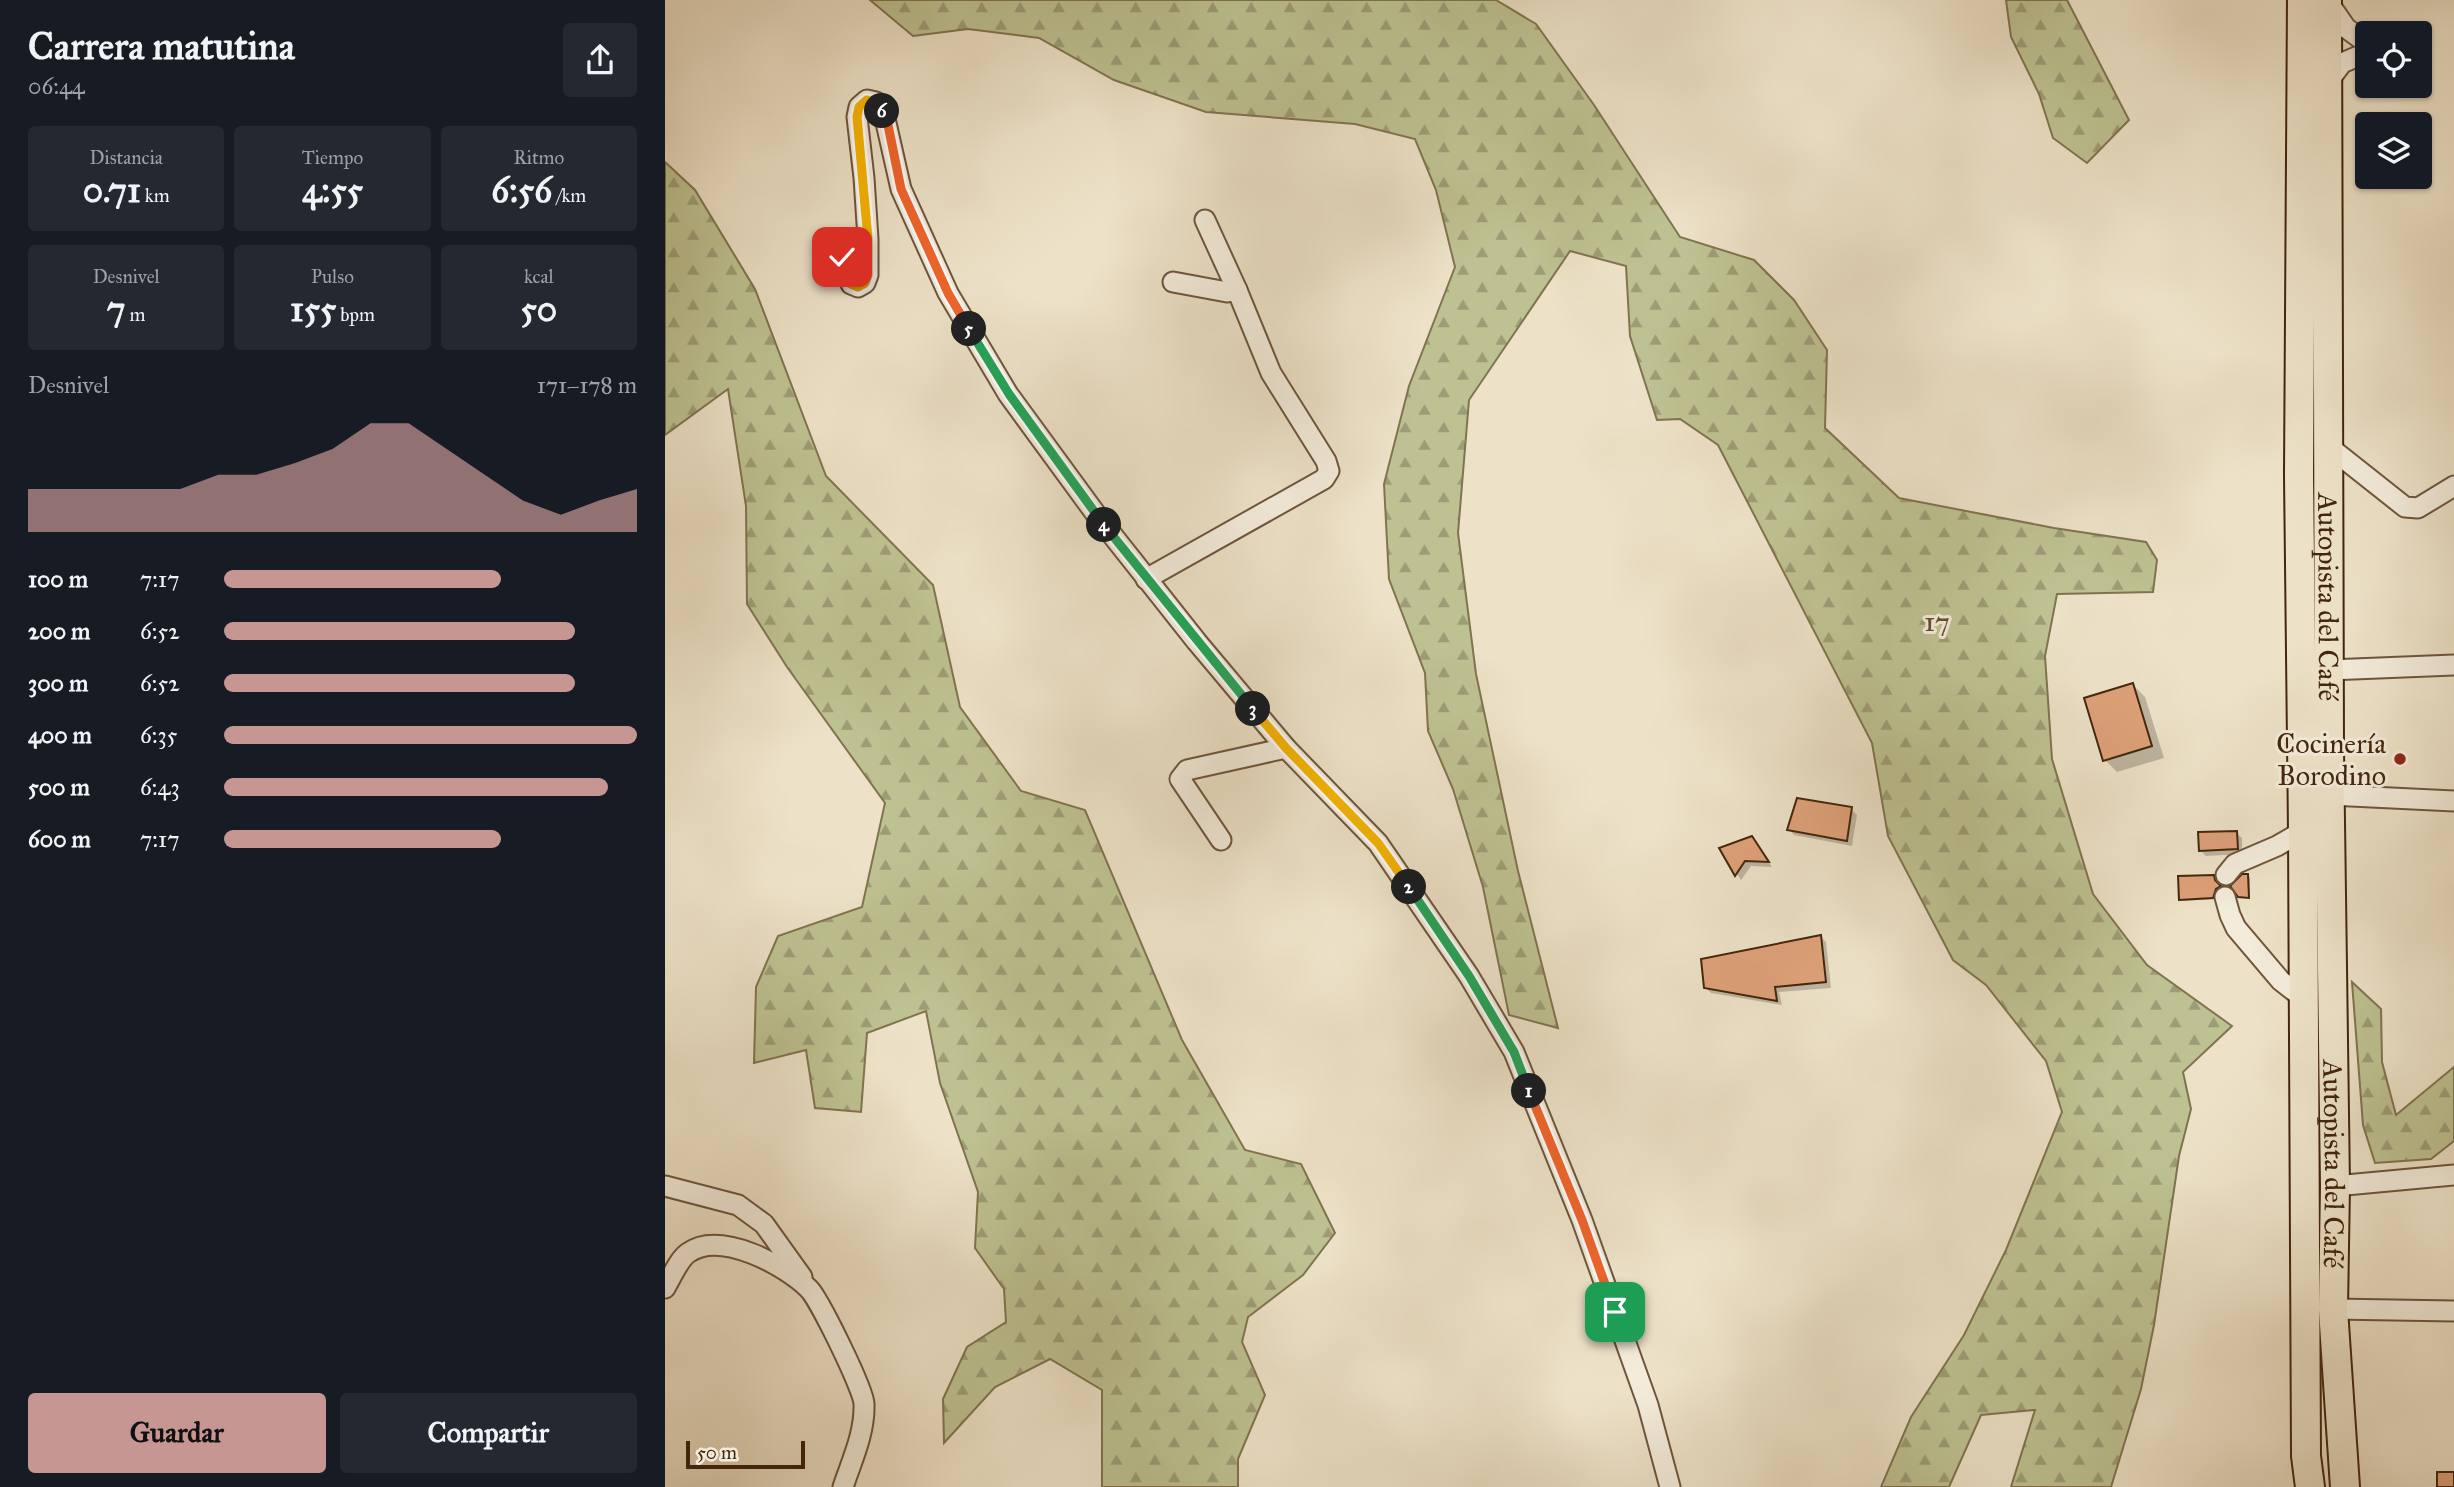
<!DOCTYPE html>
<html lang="es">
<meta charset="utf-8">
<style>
body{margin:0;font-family:"IM FELL Great Primer",serif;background:#242831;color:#f1f3f6;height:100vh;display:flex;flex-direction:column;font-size:26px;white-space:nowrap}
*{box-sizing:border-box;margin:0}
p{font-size:23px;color:#9ea1a6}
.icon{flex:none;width:38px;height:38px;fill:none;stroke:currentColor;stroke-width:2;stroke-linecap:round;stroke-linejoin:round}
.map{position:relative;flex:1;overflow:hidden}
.details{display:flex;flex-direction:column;background:#171b24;width:665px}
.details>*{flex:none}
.fabs{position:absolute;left:1690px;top:21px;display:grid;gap:14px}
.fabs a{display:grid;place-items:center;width:77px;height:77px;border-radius:7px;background:#171b24;box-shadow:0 2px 5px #0004;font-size:35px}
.scale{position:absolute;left:21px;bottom:18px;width:119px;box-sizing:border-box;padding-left:7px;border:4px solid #43260c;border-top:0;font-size:19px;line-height:24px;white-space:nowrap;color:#43260c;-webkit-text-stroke:5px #f3ecdb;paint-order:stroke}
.pin{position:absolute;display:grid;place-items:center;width:60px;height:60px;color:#fff;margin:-30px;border-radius:14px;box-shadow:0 4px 10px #0006}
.km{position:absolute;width:35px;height:35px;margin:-18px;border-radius:50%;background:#222;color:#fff;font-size:19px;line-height:35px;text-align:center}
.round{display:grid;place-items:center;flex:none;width:74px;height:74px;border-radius:7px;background:#242831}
.summary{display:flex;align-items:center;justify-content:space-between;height:119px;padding:0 28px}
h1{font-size:38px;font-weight:700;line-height:52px}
.metrics{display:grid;grid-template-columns:repeat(3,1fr);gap:10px;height:119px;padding:7px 28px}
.metrics div{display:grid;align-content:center;border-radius:7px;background:#242831;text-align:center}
.metrics b{font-size:35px;font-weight:700}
.metrics small{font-size:19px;font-weight:400}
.metrics p{font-size:19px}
.chart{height:196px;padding:14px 28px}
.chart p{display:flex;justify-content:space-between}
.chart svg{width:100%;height:126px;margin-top:7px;fill:#c59692;opacity:.7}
.cta{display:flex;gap:14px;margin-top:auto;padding:14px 28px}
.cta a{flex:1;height:80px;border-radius:7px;background:#c59692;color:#111;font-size:28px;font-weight:700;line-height:80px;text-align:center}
.cta a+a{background:#242831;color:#f1f3f6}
ul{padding:0 28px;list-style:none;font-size:23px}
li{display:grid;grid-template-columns:112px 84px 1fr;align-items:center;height:52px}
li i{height:18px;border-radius:9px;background:#c59692}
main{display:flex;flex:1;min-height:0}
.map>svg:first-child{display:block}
</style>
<main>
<section class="details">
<div class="summary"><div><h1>Carrera matutina</h1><p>06:44</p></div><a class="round"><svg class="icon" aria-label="share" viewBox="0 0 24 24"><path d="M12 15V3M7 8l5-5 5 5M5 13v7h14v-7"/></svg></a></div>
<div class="metrics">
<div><p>Distancia</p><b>0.71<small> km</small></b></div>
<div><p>Tiempo</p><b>4:55</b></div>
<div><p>Ritmo</p><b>6:56<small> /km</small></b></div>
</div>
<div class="metrics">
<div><p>Desnivel</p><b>7<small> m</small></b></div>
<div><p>Pulso</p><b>155<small> bpm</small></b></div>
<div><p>kcal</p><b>50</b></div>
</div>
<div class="chart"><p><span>Desnivel</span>171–178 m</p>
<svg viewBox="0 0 160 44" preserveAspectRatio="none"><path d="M0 44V29L10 29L20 29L30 29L40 29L50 24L60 24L70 20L80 15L90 6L100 6L110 15L120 24L130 33L140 38L150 33L160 29V44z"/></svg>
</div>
<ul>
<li><b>100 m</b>7:17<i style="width:67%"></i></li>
<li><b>200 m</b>6:52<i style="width:85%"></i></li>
<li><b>300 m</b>6:52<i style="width:85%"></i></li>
<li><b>400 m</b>6:35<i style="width:100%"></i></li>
<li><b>500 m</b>6:43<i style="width:93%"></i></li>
<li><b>600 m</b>7:17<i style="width:67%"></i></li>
</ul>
<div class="cta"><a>Guardar</a><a>Compartir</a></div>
</section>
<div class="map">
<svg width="1789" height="1487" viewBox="0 0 1789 1487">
<defs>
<pattern id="forest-firs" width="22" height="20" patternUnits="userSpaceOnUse" patternTransform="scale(1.75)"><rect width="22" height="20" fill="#bec292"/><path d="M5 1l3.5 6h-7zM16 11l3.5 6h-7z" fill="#9c9d76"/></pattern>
</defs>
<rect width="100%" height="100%" fill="#ede2c8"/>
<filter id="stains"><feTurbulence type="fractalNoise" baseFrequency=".00286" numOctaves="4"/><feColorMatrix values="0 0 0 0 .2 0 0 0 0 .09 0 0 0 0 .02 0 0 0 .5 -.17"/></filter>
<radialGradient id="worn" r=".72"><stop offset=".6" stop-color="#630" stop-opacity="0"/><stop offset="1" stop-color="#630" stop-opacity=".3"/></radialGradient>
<!-- forest -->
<g fill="url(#forest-firs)" stroke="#80744f" stroke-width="2">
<polygon points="205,0 831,0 871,24 929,105 1015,237 1089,260 1129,300 1162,350 1160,428 1234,498 1389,528 1481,542 1492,560 1488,592 1392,594 1380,656 1387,759 1428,894 1482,965 1567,1026 1518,1072 1526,1109 1514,1156 1489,1325 1476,1389 1446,1487 1346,1487 1370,1410 1316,1415 1284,1487 1216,1487 1246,1417 1299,1335 1341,1250 1397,1112 1381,1061 1321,985 1288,960 1223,836 1207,743 1053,445 1015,419 992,420 965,336 961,266 905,251 804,400 793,533 811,674 853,871 893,1028 844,1015 818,887 788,789 763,731 760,673 724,579 719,484 744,386 790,267 771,190 750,139 690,124 541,112 449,80 374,38 303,29 248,36"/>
<polygon points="1341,0 1402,0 1464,120 1422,163 1388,138 1374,94 1346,37"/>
<polygon points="0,162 30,190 90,289 161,476 268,585 295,707 356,791 420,810 517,1040 580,1150 636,1164 670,1233 638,1275 583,1317 577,1342 600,1395 573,1459 573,1487 437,1487 437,1390 385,1359 330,1387 279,1443 278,1399 302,1347 341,1322 339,1289 310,1248 313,1192 275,1083 261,1011 202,1033 196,1112 150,1108 141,1050 89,1063 91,987 113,936 197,907 220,803 122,667 82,604 81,506 63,389 0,435"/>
<polygon points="1687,982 1716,1009 1717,1062 1731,1115 1789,1067 1789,1141 1766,1159 1710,1163 1698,1125"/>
</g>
<!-- shadow -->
<g fill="#0003">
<polygon points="1468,685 1480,697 1499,758 1452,772 1440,760"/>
<polygon points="1186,809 1192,815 1187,846 1129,835 1124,829"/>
<polygon points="1571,833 1577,838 1577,854 1541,856 1535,850"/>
<polygon points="1092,844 1107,867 1086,866 1076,880 1056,849"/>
<polygon points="1583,876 1585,878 1585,896 1574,896"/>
<polygon points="1548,877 1556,889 1553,891 1550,899 1518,901 1516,899"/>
<polygon points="1156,937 1161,942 1166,988 1114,992 1117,1005 1046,993 1040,987"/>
</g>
<!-- building -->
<g fill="#dea17a" stroke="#43260c" stroke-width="2">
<polygon points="1468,683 1487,746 1438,761 1419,698"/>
<polygon points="1132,798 1187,807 1182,841 1122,830"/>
<polygon points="1572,831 1573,849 1534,851 1533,832"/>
<polygon points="1087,836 1104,862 1080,861 1070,876 1054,848"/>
<polygon points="1577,874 1583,874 1584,898 1573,897 1565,886"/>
<polygon points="1549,875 1550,880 1556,886 1551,889 1548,898 1514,900 1513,876"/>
<polygon points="1156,935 1161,982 1110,987 1112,1001 1039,988 1036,959"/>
<rect x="1772" y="1472" width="17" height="15"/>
</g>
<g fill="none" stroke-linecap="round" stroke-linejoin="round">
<!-- minor casing -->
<g stroke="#6e553b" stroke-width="23">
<g id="minor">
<polyline points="1663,2 1681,28 1703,44"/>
<polyline points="1662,83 1677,63 1703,52"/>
<polyline points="171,244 186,284 193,287 200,283 203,275 203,239 199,178 192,117 194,107 202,100 211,102 219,114 236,189 283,293 343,394 433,517 532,642 621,748 713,843 804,976 849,1052 917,1220 983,1405 1005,1487"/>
<polyline points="508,282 562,292 572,290"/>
<polyline points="1663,446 1740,507 1753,508 1789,486"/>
<polyline points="481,579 659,479 664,471 661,461 606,373 572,290 540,220"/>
<polyline points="1664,670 1789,665"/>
<polyline points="1665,795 1789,801"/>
<polyline points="556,840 515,779 522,770 621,748"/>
<polyline points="1561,875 1570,864 1612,846 1638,831"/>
<polyline points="1560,897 1565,915 1571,928 1616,981 1638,998"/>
<polyline points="0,1186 73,1205 99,1224 137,1277"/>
<polyline points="1670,1186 1789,1175"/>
<path d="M0,1288C6,1278 14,1259 23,1253C55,1230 120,1265 144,1289C154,1299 199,1390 199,1404C200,1433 187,1460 178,1487"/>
<polyline points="1668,1309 1789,1311"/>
</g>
</g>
<!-- highway casing -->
<g stroke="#43260c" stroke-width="32">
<g id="highway">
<polyline points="1637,0 1634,475 1638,831 1641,1456 1645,1487"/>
<path id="s1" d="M1662,0L1664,749L1670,1186L1668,1309L1680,1487"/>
</g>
</g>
<!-- minor -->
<use href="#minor" stroke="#f3ecdb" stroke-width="19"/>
<!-- highway -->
<use href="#highway" stroke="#ede2c8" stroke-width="28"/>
</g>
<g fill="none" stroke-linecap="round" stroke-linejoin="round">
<!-- split-1 casing -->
<g stroke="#fff" stroke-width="14">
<polyline id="split-1" points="864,1091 917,1220 950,1312"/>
</g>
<!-- split-2 casing -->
<g stroke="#fff" stroke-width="14">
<polyline id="split-2" points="744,887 804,976 849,1052 864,1091"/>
</g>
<!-- split-3 casing -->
<g stroke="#fff" stroke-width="14">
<polyline id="split-3" points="588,709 621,748 713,843 744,887"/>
</g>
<!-- split-4 casing -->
<g stroke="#fff" stroke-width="14">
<polyline id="split-4" points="439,525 588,709"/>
</g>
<!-- split-5 casing -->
<g stroke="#fff" stroke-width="14">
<polyline id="split-5" points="304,329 344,394 439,525"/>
</g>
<!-- split-6 casing -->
<g stroke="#fff" stroke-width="14">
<polyline id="split-6" points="217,111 223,125 236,189 283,293 304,329"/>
</g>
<!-- split-7 casing -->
<g stroke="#fff" stroke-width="14">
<polyline id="split-7" points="177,257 186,284 193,287 200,283 203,275 203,239 192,117 194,107 202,100 211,103 217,111"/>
</g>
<!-- split-1 -->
<use href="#split-1" stroke="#f0652b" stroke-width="9"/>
<!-- split-2 -->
<use href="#split-2" stroke="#22a559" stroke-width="9"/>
<!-- split-3 -->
<use href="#split-3" stroke="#f5b400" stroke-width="9"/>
<!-- split-4 -->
<use href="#split-4" stroke="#22a559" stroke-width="9"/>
<!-- split-5 -->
<use href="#split-5" stroke="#22a559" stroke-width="9"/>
<!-- split-6 -->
<use href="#split-6" stroke="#f0652b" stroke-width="9"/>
<!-- split-7 -->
<use href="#split-7" stroke="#f5b400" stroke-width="9"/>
</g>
<!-- markers -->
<circle fill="#8f2418" stroke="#f3ecdb" stroke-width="2.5" cx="1735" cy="759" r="7"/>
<g text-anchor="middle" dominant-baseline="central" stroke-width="6" stroke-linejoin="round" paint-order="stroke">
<!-- street labels -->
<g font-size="28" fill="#43260c" stroke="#f3ecdb">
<text stroke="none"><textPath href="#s1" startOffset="597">Autopista del Café</textPath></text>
<text stroke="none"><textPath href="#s1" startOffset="1164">Autopista del Café</textPath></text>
</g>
<!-- park labels -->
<g font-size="28" font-style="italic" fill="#624d2e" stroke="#f3ecdb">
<text x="1272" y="621">17</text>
</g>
<!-- poi labels -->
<g font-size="28" fill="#43260c" stroke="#f3ecdb" text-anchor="end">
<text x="1721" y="743">Cocinería<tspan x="1721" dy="32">Borodino</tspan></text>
</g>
</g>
<rect width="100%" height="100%" filter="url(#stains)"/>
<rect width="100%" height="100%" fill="url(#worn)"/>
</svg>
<div class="fabs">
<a><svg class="icon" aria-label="locate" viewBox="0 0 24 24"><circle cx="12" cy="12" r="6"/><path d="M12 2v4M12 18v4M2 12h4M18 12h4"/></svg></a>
<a><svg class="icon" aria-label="layers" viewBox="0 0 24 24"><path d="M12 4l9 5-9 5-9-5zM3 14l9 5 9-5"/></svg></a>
</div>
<div class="scale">50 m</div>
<div class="pin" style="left:950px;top:1312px;background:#1e9e55"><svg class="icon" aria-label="arrive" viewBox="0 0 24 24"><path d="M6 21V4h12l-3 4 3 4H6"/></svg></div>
<div class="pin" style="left:177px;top:257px;background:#d93025"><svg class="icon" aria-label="check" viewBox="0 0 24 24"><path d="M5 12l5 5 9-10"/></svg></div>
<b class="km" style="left:864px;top:1091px">1</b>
<b class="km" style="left:744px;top:887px">2</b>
<b class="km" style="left:588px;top:709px">3</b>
<b class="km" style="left:439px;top:525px">4</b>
<b class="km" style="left:304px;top:329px">5</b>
<b class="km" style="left:217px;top:111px">6</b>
</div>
</main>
